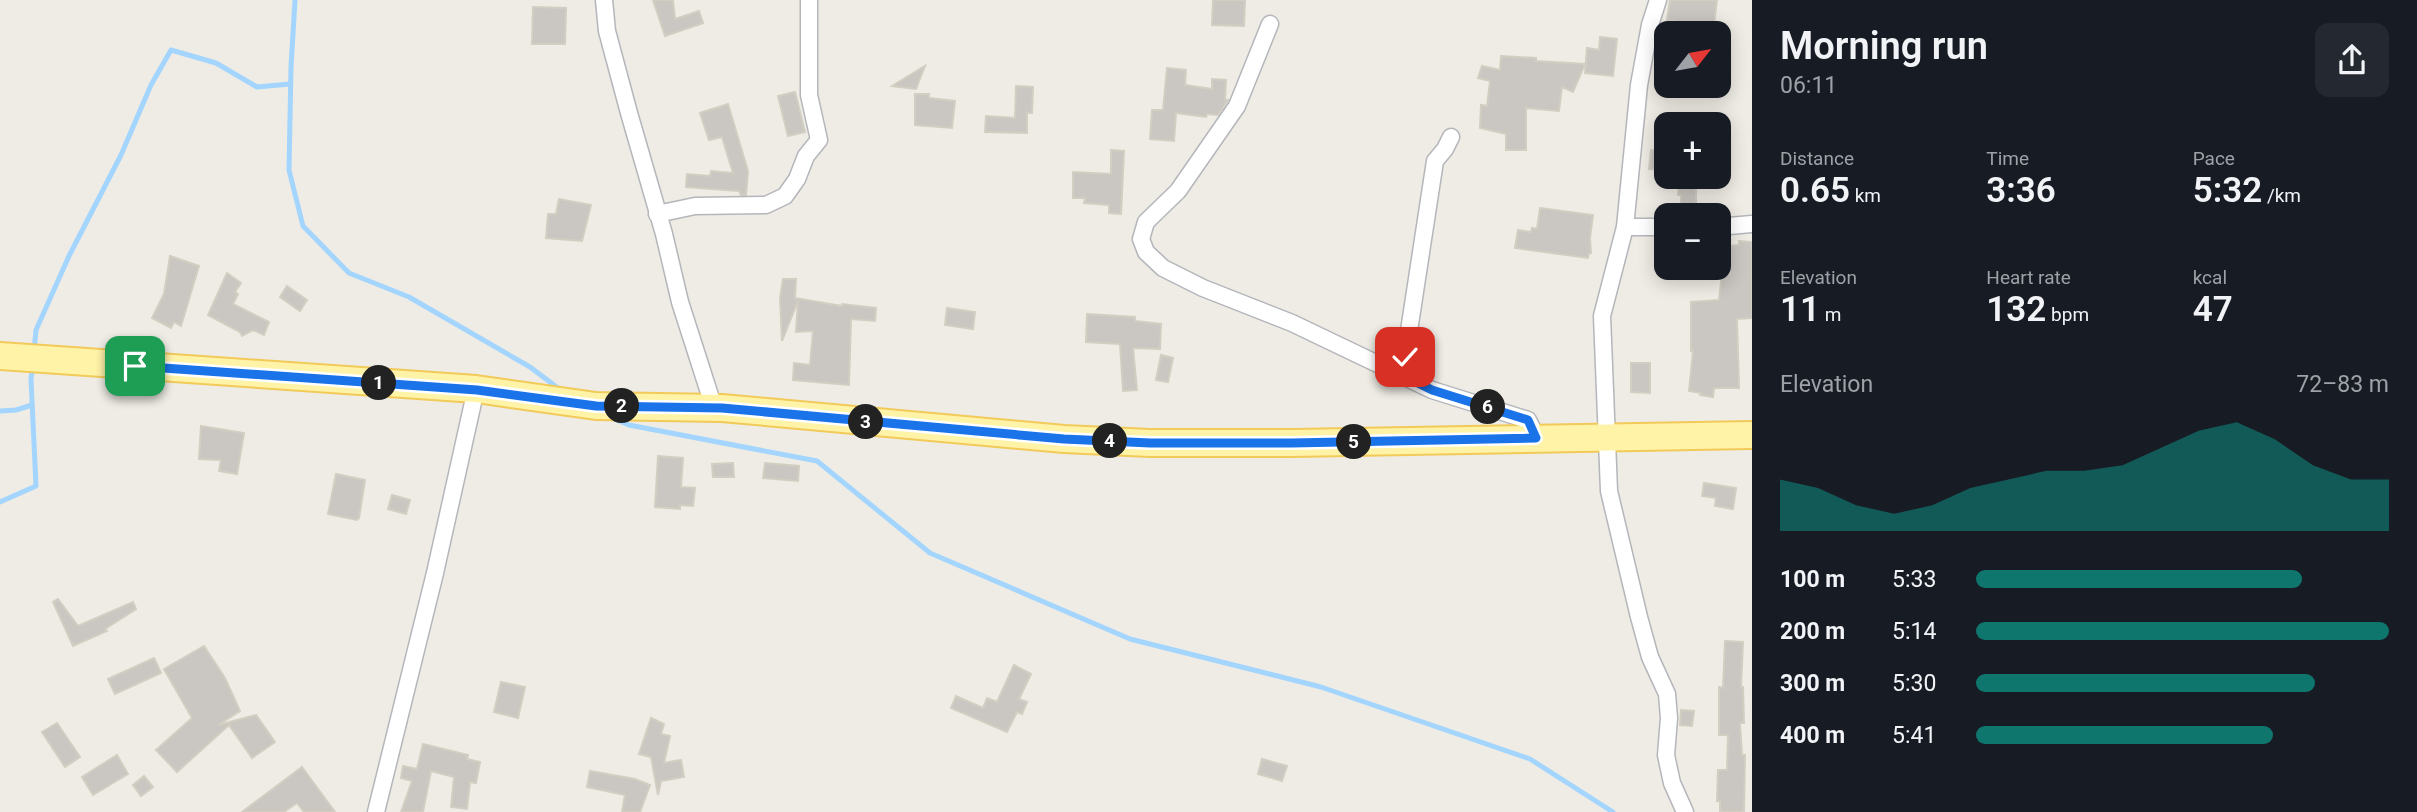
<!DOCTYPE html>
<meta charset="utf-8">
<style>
body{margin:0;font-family:Roboto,sans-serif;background:#242831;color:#f1f3f6;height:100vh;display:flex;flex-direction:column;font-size:26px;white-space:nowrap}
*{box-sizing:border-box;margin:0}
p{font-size:23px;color:#9ea1a6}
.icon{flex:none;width:38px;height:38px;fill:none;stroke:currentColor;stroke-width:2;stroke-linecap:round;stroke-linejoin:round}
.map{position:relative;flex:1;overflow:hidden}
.panel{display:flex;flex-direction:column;background:#171b24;width:665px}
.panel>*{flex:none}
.needle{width:46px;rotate:59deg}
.tools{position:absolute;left:1654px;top:21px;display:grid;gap:14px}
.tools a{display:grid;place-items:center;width:77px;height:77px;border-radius:14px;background:#171b24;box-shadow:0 4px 18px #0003;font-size:35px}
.pin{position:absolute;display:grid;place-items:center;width:60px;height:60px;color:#fff;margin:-30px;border-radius:14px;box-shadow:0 4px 10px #0006}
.km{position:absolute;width:35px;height:35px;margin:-18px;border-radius:50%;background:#222;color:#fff;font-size:19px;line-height:35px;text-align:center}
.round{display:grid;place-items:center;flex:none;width:74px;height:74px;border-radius:14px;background:#242831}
.overview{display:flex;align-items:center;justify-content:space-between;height:119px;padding:0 28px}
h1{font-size:38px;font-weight:600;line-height:52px}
.figures{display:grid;grid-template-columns:repeat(3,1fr);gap:10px;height:119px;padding:7px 28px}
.figures div{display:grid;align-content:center}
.figures b{font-size:35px;font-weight:600}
.figures small{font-size:19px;font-weight:400}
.figures p{font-size:19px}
.chart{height:196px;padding:14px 28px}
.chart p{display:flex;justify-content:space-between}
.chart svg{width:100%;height:126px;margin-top:7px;fill:#0f766e;opacity:.7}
ul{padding:0 28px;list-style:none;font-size:23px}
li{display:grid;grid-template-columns:112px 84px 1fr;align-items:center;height:52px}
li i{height:18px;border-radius:9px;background:#0f766e}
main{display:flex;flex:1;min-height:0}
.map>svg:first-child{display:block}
</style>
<main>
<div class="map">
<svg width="1752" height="812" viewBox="0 0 1752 812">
<rect width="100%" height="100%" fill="#eeece4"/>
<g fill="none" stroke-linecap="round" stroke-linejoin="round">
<!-- stream -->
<g stroke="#a3d5ff" stroke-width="5">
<polyline points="295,0 291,67 289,170 303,226 349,273 409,297 530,367 562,391"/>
<polyline points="34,351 36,330 69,256 121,155 151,85 171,50 216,63 257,87 290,84"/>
<polyline points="0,411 16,410 32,405"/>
<polyline points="610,417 629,425 817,461 930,553 1130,639 1321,687 1530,759 1613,812"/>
<polyline points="0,502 36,486 31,379 33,364"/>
</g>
</g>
<!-- building -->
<g fill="#cac6c1" stroke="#d3cec2" stroke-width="2">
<polygon points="653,0 673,0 675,19 699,11 703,23 665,36"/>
<polygon points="1213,0 1245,0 1244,26 1212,25"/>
<polygon points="1670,0 1717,0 1713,33 1701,33 1702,25 1667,20"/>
<polygon points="533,7 566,8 565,44 532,44"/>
<polygon points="1600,37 1617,39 1613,76 1585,73 1587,48 1599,50"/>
<polygon points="1501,56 1536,58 1536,61 1585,64 1573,92 1562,87 1559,111 1526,108 1526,150 1506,150 1506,134 1480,128 1481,105 1487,106 1490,81 1478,78 1482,66 1500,70"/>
<polygon points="925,66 916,89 892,86"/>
<polygon points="1167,68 1186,70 1185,85 1212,89 1212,79 1226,80 1225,100 1228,100 1218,115 1207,114 1206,117 1176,113 1174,141 1150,139 1152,110 1163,110"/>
<polygon points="1016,86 1033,87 1032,113 1027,113 1027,133 985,132 986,116 1015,118"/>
<polygon points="795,92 805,132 788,136 778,96"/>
<polygon points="915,94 929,94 929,98 955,101 952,128 915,125"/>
<polygon points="728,104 748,171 746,195 741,195 739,191 686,187 687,174 710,176 711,171 733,173 722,137 709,140 700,113"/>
<polygon points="1111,150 1124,151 1121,214 1109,213 1109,205 1084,203 1085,198 1073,198 1073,172 1111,174"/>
<polygon points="1651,150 1666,151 1666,170 1649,169"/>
<polygon points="1680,177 1696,177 1696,214 1681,214 1681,195 1678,195"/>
<polygon points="559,199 591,205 582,241 546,238 548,214 556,214"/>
<polygon points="1540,208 1593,215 1590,238 1591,253 1589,253 1588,258 1515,248 1518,230 1531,232 1532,228 1537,229"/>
<polygon points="1739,241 1752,242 1752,318 1737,319 1739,388 1714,388 1713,397 1700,395 1701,393 1689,391 1693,351 1691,351 1691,302 1719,300 1722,273 1730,274 1728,246 1739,245"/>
<polygon points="170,256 199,266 181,326 174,322 171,328 152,318 164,294"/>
<polygon points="227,273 241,283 235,292 238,294 233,304 269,322 264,335 253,330 242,336 240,332 208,315"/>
<polygon points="783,279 796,279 795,298 842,306 842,304 876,308 875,321 851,319 849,385 793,380 794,363 810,365 813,331 796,332 798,301 782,341 780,298"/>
<polygon points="287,286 307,300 300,311 280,297"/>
<polygon points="947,308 975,312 973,329 945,325"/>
<polygon points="1087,314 1135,317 1135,321 1161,324 1160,349 1133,348 1137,390 1123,391 1120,344 1086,342"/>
<polygon points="1161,355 1173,358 1168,382 1156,380"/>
<polygon points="1631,363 1650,363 1650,393 1631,392"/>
<polygon points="201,426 244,433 237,474 219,471 221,460 199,459"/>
<polygon points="658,456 683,458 681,487 695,488 693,506 680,505 680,509 655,507"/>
<polygon points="733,463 734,477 713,477 712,464"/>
<polygon points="765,463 799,466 798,481 763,478"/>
<polygon points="336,474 365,480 359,518 357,520 328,514"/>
<polygon points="1704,483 1736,488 1733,509 1715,506 1716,498 1702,496"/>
<polygon points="392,495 410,500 406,514 388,509"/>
<polygon points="58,599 78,626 133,602 136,609 105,629 107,631 73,646 53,602"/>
<polygon points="1725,641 1743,642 1741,687 1743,687 1744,723 1740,723 1742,755 1745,755 1744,812 1720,812 1720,801 1717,801 1718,770 1727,770 1728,735 1719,735 1719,687 1723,688"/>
<polygon points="204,646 225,678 240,711 218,725 256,715 275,742 252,758 229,725 177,772 156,750 192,718 164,669"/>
<polygon points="154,658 161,673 115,694 108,679"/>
<polygon points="1014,665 1031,674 1019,699 1027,702 1022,714 1017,712 1007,732 951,708 956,696 983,708 987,698 997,702"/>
<polygon points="501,682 525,687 518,718 494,712"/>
<polygon points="1681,710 1694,711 1692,726 1680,725"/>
<polygon points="651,718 664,724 661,734 670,736 664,763 681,760 684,777 661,781 658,795 651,757 639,754"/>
<polygon points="57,723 80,757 65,767 42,732"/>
<polygon points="423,744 468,755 467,759 480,762 476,783 470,782 467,809 451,807 454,777 431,771 423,812 401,812 412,781 401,778 403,766 417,769"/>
<polygon points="117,755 128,774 93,795 82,777"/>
<polygon points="1262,759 1287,766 1282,781 1258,774"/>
<polygon points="302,767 335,812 304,812 297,803 284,812 242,812"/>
<polygon points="590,771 635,779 650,785 640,812 622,812 625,795 587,787"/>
<polygon points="144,776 153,787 141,796 133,785"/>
</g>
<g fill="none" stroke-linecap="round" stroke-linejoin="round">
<!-- minor casing -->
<g stroke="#b4b6bb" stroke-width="19">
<g id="minor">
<polyline points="604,0 607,31 629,113 664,234 680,302 714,408"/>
<polyline points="1658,0 1650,25 1639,85 1625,227 1602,316 1609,491 1639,617 1650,657 1667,694 1669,718 1666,755 1672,783 1685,812"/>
<polyline points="1270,24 1237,106 1178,191 1146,222 1141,239 1146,252 1163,268 1203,288 1292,323 1432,390 1528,420 1537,438"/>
<polyline points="657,214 695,206 766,205 785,196 797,179 806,156 819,140 809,95 809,0"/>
<polyline points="1625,227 1666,227"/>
<polyline points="1718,227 1752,224"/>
<polyline points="1400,374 1405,357 1435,161 1445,149 1451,137"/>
<polyline points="376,812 435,573 476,389"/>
</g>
</g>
<!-- primary casing -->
<g stroke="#f2ca59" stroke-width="30">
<polyline id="primary" points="0,356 476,389 596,406 722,408 1064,439 1150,443 1292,443 1752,435"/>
</g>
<!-- minor -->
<use href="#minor" stroke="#fff" stroke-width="16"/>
<!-- primary -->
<use href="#primary" stroke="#fff3a8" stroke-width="26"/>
</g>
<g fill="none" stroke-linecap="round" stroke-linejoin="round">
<!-- route casing -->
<g stroke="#fff" stroke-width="14">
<polyline id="route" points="135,366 477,390 596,406 722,408 1064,439 1150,443 1292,443 1536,438 1528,420 1432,390 1400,374 1405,357"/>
</g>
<!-- route -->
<use href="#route" stroke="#1a73e8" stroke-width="9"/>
</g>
</svg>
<div class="tools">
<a><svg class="needle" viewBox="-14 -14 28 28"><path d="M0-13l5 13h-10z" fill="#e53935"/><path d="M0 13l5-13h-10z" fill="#9ea1a6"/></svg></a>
<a>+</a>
<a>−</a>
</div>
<div class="pin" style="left:135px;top:366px;background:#1e9e55"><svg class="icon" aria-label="arrive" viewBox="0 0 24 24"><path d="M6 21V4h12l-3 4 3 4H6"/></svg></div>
<div class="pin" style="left:1405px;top:357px;background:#d93025"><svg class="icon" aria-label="check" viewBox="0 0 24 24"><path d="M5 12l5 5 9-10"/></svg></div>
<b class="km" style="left:379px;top:383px">1</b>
<b class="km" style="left:622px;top:406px">2</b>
<b class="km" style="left:866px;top:422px">3</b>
<b class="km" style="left:1110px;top:441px">4</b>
<b class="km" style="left:1354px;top:442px">5</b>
<b class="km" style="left:1488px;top:407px">6</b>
</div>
<section class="panel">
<div class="overview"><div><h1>Morning run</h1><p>06:11</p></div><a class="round"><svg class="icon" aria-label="share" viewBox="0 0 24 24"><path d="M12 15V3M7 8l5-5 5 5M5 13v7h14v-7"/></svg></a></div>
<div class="figures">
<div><p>Distance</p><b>0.65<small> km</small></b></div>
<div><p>Time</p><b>3:36</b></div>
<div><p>Pace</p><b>5:32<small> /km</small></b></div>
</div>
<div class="figures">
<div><p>Elevation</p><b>11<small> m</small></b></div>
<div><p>Heart rate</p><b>132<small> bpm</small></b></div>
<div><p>kcal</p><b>47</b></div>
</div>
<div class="chart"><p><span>Elevation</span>72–83 m</p>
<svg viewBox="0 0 160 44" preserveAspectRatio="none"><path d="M0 44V26L10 29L20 35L30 38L40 35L50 29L60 26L70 23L80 23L90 21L100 15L110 9L120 6L130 12L140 21L150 26L160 26V44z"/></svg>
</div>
<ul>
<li><b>100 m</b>5:33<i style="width:79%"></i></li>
<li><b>200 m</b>5:14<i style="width:100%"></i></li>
<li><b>300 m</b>5:30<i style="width:82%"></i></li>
<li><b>400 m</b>5:41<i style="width:72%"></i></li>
</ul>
</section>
</main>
